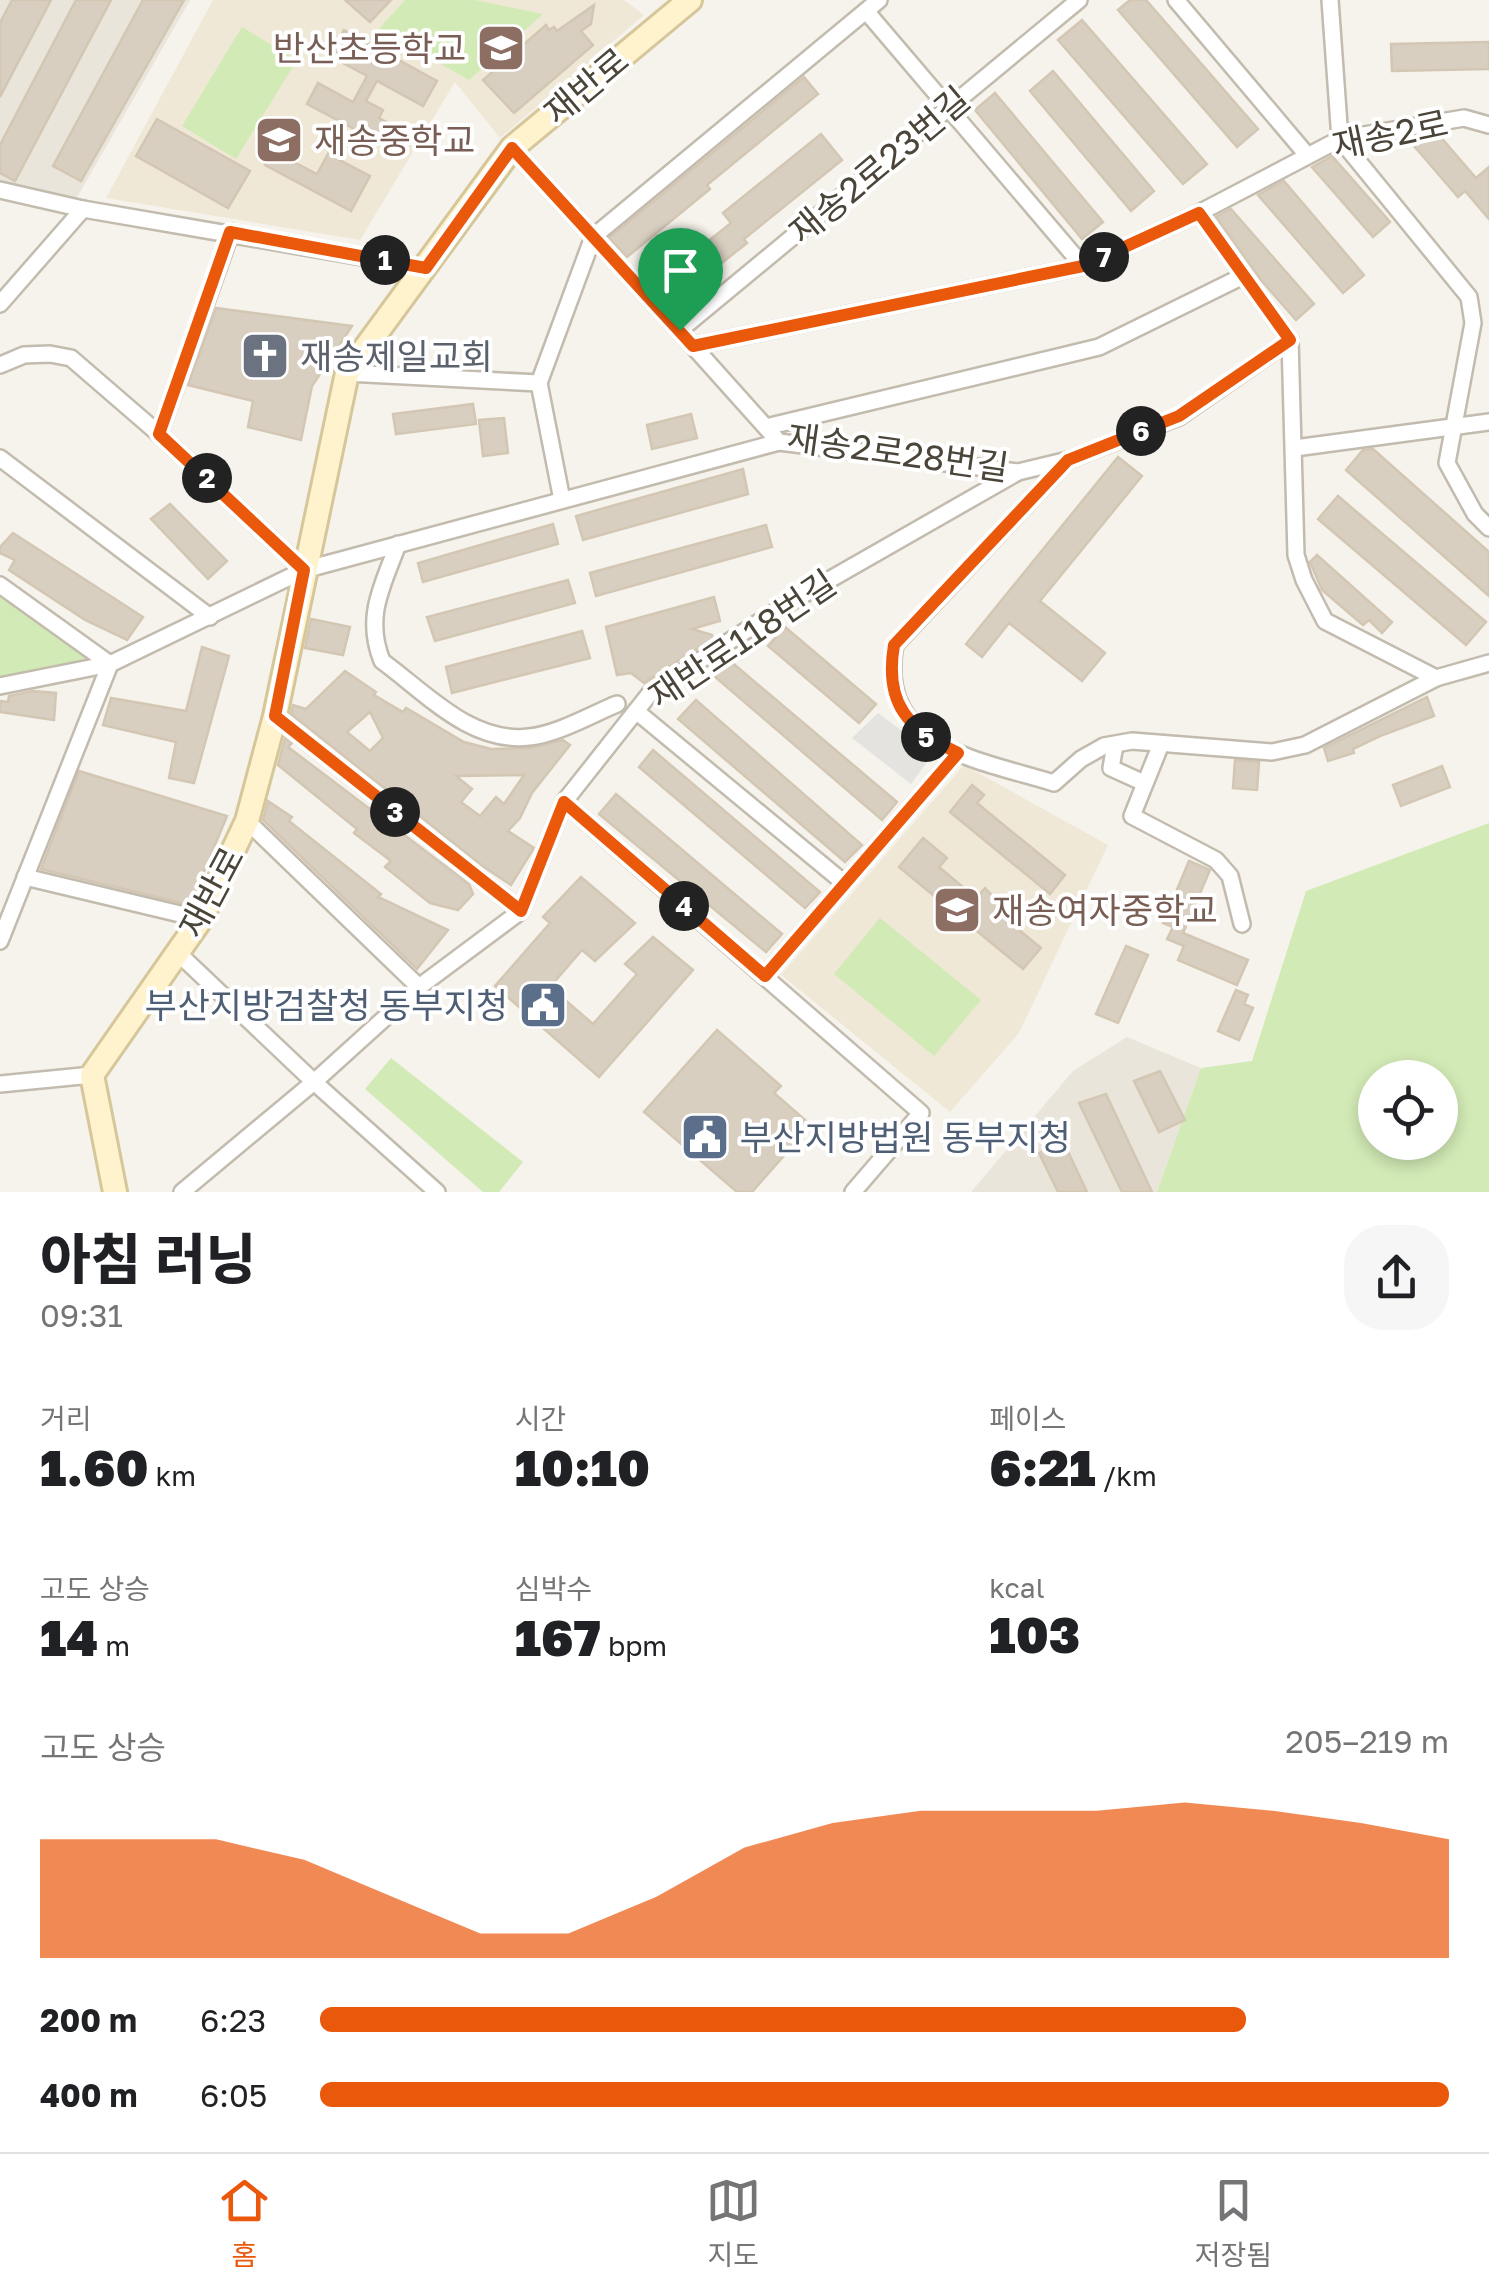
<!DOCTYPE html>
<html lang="ko">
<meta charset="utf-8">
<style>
body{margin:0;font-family:"Golos Text","Noto Sans KR",sans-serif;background:#f6f6f6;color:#202124;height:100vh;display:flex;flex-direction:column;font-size:38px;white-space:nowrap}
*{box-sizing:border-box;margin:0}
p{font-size:32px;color:#757577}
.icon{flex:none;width:55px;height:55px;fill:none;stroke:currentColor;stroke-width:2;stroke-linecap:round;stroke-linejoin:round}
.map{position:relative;height:1192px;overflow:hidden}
.panel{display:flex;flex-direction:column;background:#fff;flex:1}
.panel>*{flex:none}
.controls{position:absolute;left:1358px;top:1060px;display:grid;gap:20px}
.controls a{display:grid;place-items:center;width:100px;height:100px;border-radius:50%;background:#fff;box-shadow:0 5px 15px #0003;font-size:50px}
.pin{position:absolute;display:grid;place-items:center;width:85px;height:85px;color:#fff;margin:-102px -42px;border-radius:50% 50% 50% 0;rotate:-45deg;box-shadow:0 0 10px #0007}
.pin .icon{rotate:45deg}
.km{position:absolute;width:50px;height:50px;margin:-25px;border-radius:50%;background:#222;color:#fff;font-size:28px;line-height:50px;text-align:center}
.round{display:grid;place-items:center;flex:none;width:105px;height:105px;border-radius:40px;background:#f6f6f6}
.head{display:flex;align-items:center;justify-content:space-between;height:170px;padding:0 40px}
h1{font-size:55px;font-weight:800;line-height:75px}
.metrics{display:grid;grid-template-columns:repeat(3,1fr);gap:15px;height:170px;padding:10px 40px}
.metrics div{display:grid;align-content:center}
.metrics b{font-size:50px;font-weight:800}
.metrics small{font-size:28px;font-weight:400}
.metrics p{font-size:28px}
.chart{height:280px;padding:20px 40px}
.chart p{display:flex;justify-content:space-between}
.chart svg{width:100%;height:180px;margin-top:10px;fill:#ea580c;opacity:.7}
ul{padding:0 40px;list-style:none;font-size:32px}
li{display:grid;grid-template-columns:160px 120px 1fr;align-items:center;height:75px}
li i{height:25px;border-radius:12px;background:#ea580c}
.dock{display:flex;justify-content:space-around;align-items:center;height:140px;border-top:2px solid #e0e0e0;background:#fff;font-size:28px;color:#757577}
.dock a{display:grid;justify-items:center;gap:5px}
.dock .current{color:#ea580c}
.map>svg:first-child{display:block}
</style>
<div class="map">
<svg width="1489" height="1192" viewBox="0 0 1489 1192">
<rect width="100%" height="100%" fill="#f6f3ec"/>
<!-- residential -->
<g fill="#eae5da">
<polygon points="0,0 190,0 76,199 0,182"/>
<polygon points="1127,1037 1201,1068 1157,1192 971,1192 1073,1071"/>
</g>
<!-- education -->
<g fill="#efe8d6">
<polygon points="213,0 624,0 644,15 500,138 455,82 360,240 106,198"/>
<polygon points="964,765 1108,845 1019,1033 950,1112 781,975"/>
</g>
<!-- green -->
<g fill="#d2eab5" fill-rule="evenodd">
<polygon points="405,0 475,0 543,14 469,80 379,29"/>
<polygon points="242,27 297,60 236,159 182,126"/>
<polygon points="0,593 94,660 0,678"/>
<path d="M1489,823V1192H1157L1201,1068L1252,1061L1306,891ZM1375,1078H1440V1142H1375Z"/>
<polygon points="880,918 981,1000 934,1056 834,974"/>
<polygon points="391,1058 523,1162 499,1192 483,1192 365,1089"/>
</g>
<!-- parking -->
<polygon fill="#e5e3e0" points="878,713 933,754 911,784 852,738"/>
<!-- building -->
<g fill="#d8cfc1" stroke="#d3c7b4" stroke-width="2.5" fill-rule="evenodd">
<polygon points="12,0 51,0 0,97 0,23"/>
<polygon points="76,0 111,0 15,181 0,173 0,145"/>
<polygon points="143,0 184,0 81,181 53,166"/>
<polygon points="345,0 391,0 370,22"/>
<polygon points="1130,0 1146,0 1258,129 1237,147 1118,10"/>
<polygon points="594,5 591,24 581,31 593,45 514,113 483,80 546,25 549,30 554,27 557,31"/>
<polygon points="1082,20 1207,164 1183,184 1058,40"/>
<polygon points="344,30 437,81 423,106 377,81 366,101 383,110 379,118 404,131 394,150 307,104 318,83 353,102 367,76 330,56"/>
<polygon points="1489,42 1489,69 1392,71 1391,44"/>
<polygon points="1053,71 1154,191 1131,211 1030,91"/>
<polygon points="804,77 818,94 707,185 710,189 627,257 609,238"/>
<polygon points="995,93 1103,222 1082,239 975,110"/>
<polygon points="157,119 250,171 228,208 136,156"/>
<polygon points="821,134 842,160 744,239 747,243 670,304 653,285 731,223 723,213"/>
<polygon points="1438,134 1476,178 1489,167 1489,219 1465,191 1458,197 1414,146 1427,136"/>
<polygon points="280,138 295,146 288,159 317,174 328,154 370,176 351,211 265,165"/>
<polygon points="1332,156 1390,222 1373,237 1312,167"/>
<polygon points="1284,181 1364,275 1343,293 1258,195"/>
<polygon points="1231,209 1314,304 1296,320 1261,280 1216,217"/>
<polygon points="216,308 352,326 312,386 301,440 248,427 253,401 188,385"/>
<polygon points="473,404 476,424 396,434 393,414"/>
<polygon points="691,414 697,438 652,449 647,425"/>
<polygon points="504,418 508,453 483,456 479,420"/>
<polygon points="1373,449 1489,552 1489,596 1346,470 1363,450"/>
<polygon points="1118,457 1142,476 1040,601 1105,653 1082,681 1009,623 982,657 966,644"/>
<polygon points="743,469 748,494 583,540 576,516"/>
<polygon points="1338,496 1486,622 1466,645 1318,519"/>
<polygon points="170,504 227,561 208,579 151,519"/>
<polygon points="553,524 558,544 423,582 418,563"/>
<polygon points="766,525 772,547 596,596 590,573"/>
<polygon points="13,533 143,617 127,640 85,620 9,570 15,560 0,553 0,547"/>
<polygon points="1317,555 1392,622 1382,633 1369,620 1363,625 1322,590 1310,562"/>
<polygon points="568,580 575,603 435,641 427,617"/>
<polygon points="714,597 720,621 692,629 712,635 712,639 644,683 631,673 617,675 606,627"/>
<polygon points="311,619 350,627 343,655 305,648"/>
<polygon points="785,627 876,704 859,723 768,646"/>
<polygon points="582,631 590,658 452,693 446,667"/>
<polygon points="202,647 229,656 194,783 169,778 176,742 103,725 111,698 186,711"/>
<polygon points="729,660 897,802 882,820 714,676"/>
<path d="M345,671L376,692L374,695L403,712L406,708L464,742L491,749L531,748L563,740L570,745L532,793L520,818L508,831L534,848L511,885L484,867L291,714L293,705L306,709ZM370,712L383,738L370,751L347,732ZM524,775L504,804L496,797L480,816L461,802L472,789L456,776Z"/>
<polygon points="33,691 56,693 54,720 0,712 0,701 8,702 9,696"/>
<polygon points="1427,697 1434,716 1380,736 1353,749 1354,753 1328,761 1324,748"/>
<polygon points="696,700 862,845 845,862 678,719"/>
<polygon points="285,738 292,743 288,747 469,884 473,894 458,910 430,903 385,867 391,861 354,833 357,829 278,765"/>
<polygon points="653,750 820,892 805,908 639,767"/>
<polygon points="1235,760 1259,762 1257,790 1233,788"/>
<polygon points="1442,766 1450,787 1401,806 1393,785"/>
<polygon points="79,771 227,816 190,905 41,869"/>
<polygon points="972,785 984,795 977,803 1065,875 1050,894 950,812"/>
<polygon points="616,794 782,934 766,952 599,814"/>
<polygon points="268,801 292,817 289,821 381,894 378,897 448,930 417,969 263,820"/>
<polygon points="923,838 947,858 939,867 976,898 985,888 1001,905 996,911 1041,948 1023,969 899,867"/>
<polygon points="1189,861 1210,870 1183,933 1248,960 1237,985 1178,960 1184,946 1167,939 1173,927 1163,923"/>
<polygon points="581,877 635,923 595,961 582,950 550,987 593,1024 637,974 625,964 653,937 693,970 599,1077 495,986 550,923 543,917"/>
<polygon points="1126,946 1148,955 1118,1023 1096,1014"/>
<polygon points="1236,990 1248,995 1244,1004 1253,1008 1239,1040 1218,1031"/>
<polygon points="717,1030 781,1086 774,1093 811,1125 752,1192 737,1192 644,1112"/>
<polygon points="1160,1071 1185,1120 1159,1132 1134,1081"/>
<polygon points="1106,1094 1152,1192 1122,1192 1079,1103"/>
<polygon points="1063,1141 1087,1192 1058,1192 1039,1153"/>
</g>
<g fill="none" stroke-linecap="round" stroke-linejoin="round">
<!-- street casing -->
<g stroke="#c2bbae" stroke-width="20">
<g id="street">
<polyline points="1176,0 1307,155"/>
<polyline points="1330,0 1340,139 1469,297 1473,323 1447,463 1475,514 1489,528"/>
<polyline points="866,11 1083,266"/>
<polyline points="512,148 693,346 1083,266 1199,213 1340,139 1464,118 1489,125"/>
<polyline points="0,190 83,209 426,268"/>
<polyline points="1199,213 1290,340 1296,555 1304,580 1325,621 1436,678"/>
<polyline points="0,304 83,209"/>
<polyline points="680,330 1079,0"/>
<polyline points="693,346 779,442 1018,472 1068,460 1179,417 1290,340"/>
<polyline points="0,365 24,355 50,354 71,358 159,434 304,570"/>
<polyline points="347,373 539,383"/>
<polyline points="766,427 1099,347 1243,276"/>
<polyline points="159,434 231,232"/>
<polyline points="1295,448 1489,422"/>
<polyline points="0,458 210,617"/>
<path d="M1068,460L895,645C876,748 980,760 1054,783L1081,759L1104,746L1132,741L1272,752L1305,745L1436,678L1489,663"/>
<polyline points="562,500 539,383 593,237 879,0"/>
<path d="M398,544C383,585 364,616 382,661C426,693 471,744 529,737C558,734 590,715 617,704"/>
<polyline points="0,585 110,664 0,941"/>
<polyline points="0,686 110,664 304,570 779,442"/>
<polyline points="636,711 843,882"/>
<polyline points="275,716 521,911"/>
<polyline points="1161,744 1132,816 1216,860 1230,876 1242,924"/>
<polyline points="1115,745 1111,768 1144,783"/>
<polyline points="564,802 921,1113 853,1192"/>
<polyline points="247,821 419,987"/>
<polyline points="25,877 201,919"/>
<polyline points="178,953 314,1082 437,1192"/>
<polyline points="765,976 958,753"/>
<polyline points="0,1084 92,1075"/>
<polyline points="182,1192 314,1082 419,987 521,911 564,802 651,692 787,604 1018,472"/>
</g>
</g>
<!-- secondary casing -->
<g stroke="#d6c79b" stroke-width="28">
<polyline id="secondary" points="115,1192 92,1075 201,919 247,821 275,716 347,373 512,148 690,0"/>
</g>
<!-- street -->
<use href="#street" stroke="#fff" stroke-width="15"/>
<!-- secondary -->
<use href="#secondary" stroke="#fff3cd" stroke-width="22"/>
</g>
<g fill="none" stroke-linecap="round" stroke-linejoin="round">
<!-- route casing -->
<g stroke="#fff" stroke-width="20">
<path id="route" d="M512,148L693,346L1083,266L1199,213L1290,340L1179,416L1068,460L894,645C884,704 908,729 958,753L765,976L564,802L521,911L275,716L304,570L159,434L230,232L426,268Z"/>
</g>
<!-- route -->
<use href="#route" stroke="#ea580c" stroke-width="12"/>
</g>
<!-- icons -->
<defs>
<g id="school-square" transform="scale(2.5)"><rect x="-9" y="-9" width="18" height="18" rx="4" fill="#8d6e63" stroke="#fff"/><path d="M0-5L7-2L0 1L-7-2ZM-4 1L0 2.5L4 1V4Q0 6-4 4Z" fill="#fff"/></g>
<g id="church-square" transform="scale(2.5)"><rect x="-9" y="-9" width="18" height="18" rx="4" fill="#6b7280" stroke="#fff"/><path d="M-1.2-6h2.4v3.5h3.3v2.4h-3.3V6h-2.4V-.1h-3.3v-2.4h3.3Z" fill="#fff"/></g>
<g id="civic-square" transform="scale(2.5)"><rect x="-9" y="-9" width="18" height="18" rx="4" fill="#5c6f8a" stroke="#fff"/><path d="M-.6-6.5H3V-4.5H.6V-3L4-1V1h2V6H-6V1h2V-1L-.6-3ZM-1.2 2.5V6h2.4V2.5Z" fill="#fff"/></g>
</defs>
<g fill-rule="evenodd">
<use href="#school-square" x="501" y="48"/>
<use href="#school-square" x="279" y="140"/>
<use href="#church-square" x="265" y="356"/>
<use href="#school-square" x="957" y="910"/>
<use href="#civic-square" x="543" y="1005"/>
<use href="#civic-square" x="705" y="1137"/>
</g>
<g text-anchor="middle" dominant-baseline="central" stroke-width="8" stroke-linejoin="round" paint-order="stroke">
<!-- education labels -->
<g font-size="35" fill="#785e54" stroke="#fff" text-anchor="start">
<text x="466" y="48" text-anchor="end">반산초등학교</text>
<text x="314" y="140">재송중학교</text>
<text x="992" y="910">재송여자중학교</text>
</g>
<!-- street labels -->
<g font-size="35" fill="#4b4439" stroke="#fff">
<text transform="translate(586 86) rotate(-40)">재반로</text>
<text transform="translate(1390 134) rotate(-12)">재송2로</text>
<text transform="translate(879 165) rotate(-40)">재송2로23번길</text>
<text transform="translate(898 452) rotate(8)">재송2로28번길</text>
<text transform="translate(742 639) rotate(-34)">재반로118번길</text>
<text transform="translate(211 892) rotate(-62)">재반로</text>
</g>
<!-- worship labels -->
<g font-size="35" fill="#5b616d" stroke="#fff" text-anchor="start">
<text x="300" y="356">재송제일교회</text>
</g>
<!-- service labels -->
<g font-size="35" fill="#4e5e75" stroke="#fff" text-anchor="end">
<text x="508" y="1005">부산지방검찰청 동부지청</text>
<text x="740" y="1137" text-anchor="start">부산지방법원 동부지청</text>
</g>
</g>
</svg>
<div class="controls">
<a><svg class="icon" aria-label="locate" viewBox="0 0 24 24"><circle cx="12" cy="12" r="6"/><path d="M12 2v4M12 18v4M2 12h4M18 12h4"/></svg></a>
</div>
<div class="pin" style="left:680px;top:330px;background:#1e9e55"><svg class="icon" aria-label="arrive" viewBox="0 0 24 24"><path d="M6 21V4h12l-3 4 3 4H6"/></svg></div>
<b class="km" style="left:385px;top:260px">1</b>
<b class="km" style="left:207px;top:478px">2</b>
<b class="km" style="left:395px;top:812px">3</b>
<b class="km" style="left:684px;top:906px">4</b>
<b class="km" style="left:926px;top:737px">5</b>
<b class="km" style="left:1141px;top:431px">6</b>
<b class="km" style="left:1104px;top:257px">7</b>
</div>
<section class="panel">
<div class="head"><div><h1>아침 러닝</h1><p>09:31</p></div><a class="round"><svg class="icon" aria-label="share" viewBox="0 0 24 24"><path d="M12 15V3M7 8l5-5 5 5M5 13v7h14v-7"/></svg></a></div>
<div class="metrics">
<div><p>거리</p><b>1.60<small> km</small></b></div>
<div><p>시간</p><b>10:10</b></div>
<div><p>페이스</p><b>6:21<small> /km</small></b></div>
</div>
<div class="metrics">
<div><p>고도 상승</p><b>14<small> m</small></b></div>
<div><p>심박수</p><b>167<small> bpm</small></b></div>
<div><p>kcal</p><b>103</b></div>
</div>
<div class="chart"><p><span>고도 상승</span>205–219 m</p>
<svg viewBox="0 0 160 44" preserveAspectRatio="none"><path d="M0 44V15L10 15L20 15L30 20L40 29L50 38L60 38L70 29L80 17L90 11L100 8L110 8L120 8L130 6L140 8L150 11L160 15V44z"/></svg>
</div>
<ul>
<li><b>200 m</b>6:23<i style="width:82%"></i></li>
<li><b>400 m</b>6:05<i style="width:100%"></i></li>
</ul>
</section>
<nav class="dock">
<a class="current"><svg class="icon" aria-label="home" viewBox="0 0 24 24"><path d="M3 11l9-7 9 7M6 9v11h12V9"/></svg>홈</a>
<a><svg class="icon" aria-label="map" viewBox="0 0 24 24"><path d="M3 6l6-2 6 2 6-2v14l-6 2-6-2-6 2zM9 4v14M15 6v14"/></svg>지도</a>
<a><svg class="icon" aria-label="saved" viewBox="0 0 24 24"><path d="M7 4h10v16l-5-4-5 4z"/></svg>저장됨</a>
</nav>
